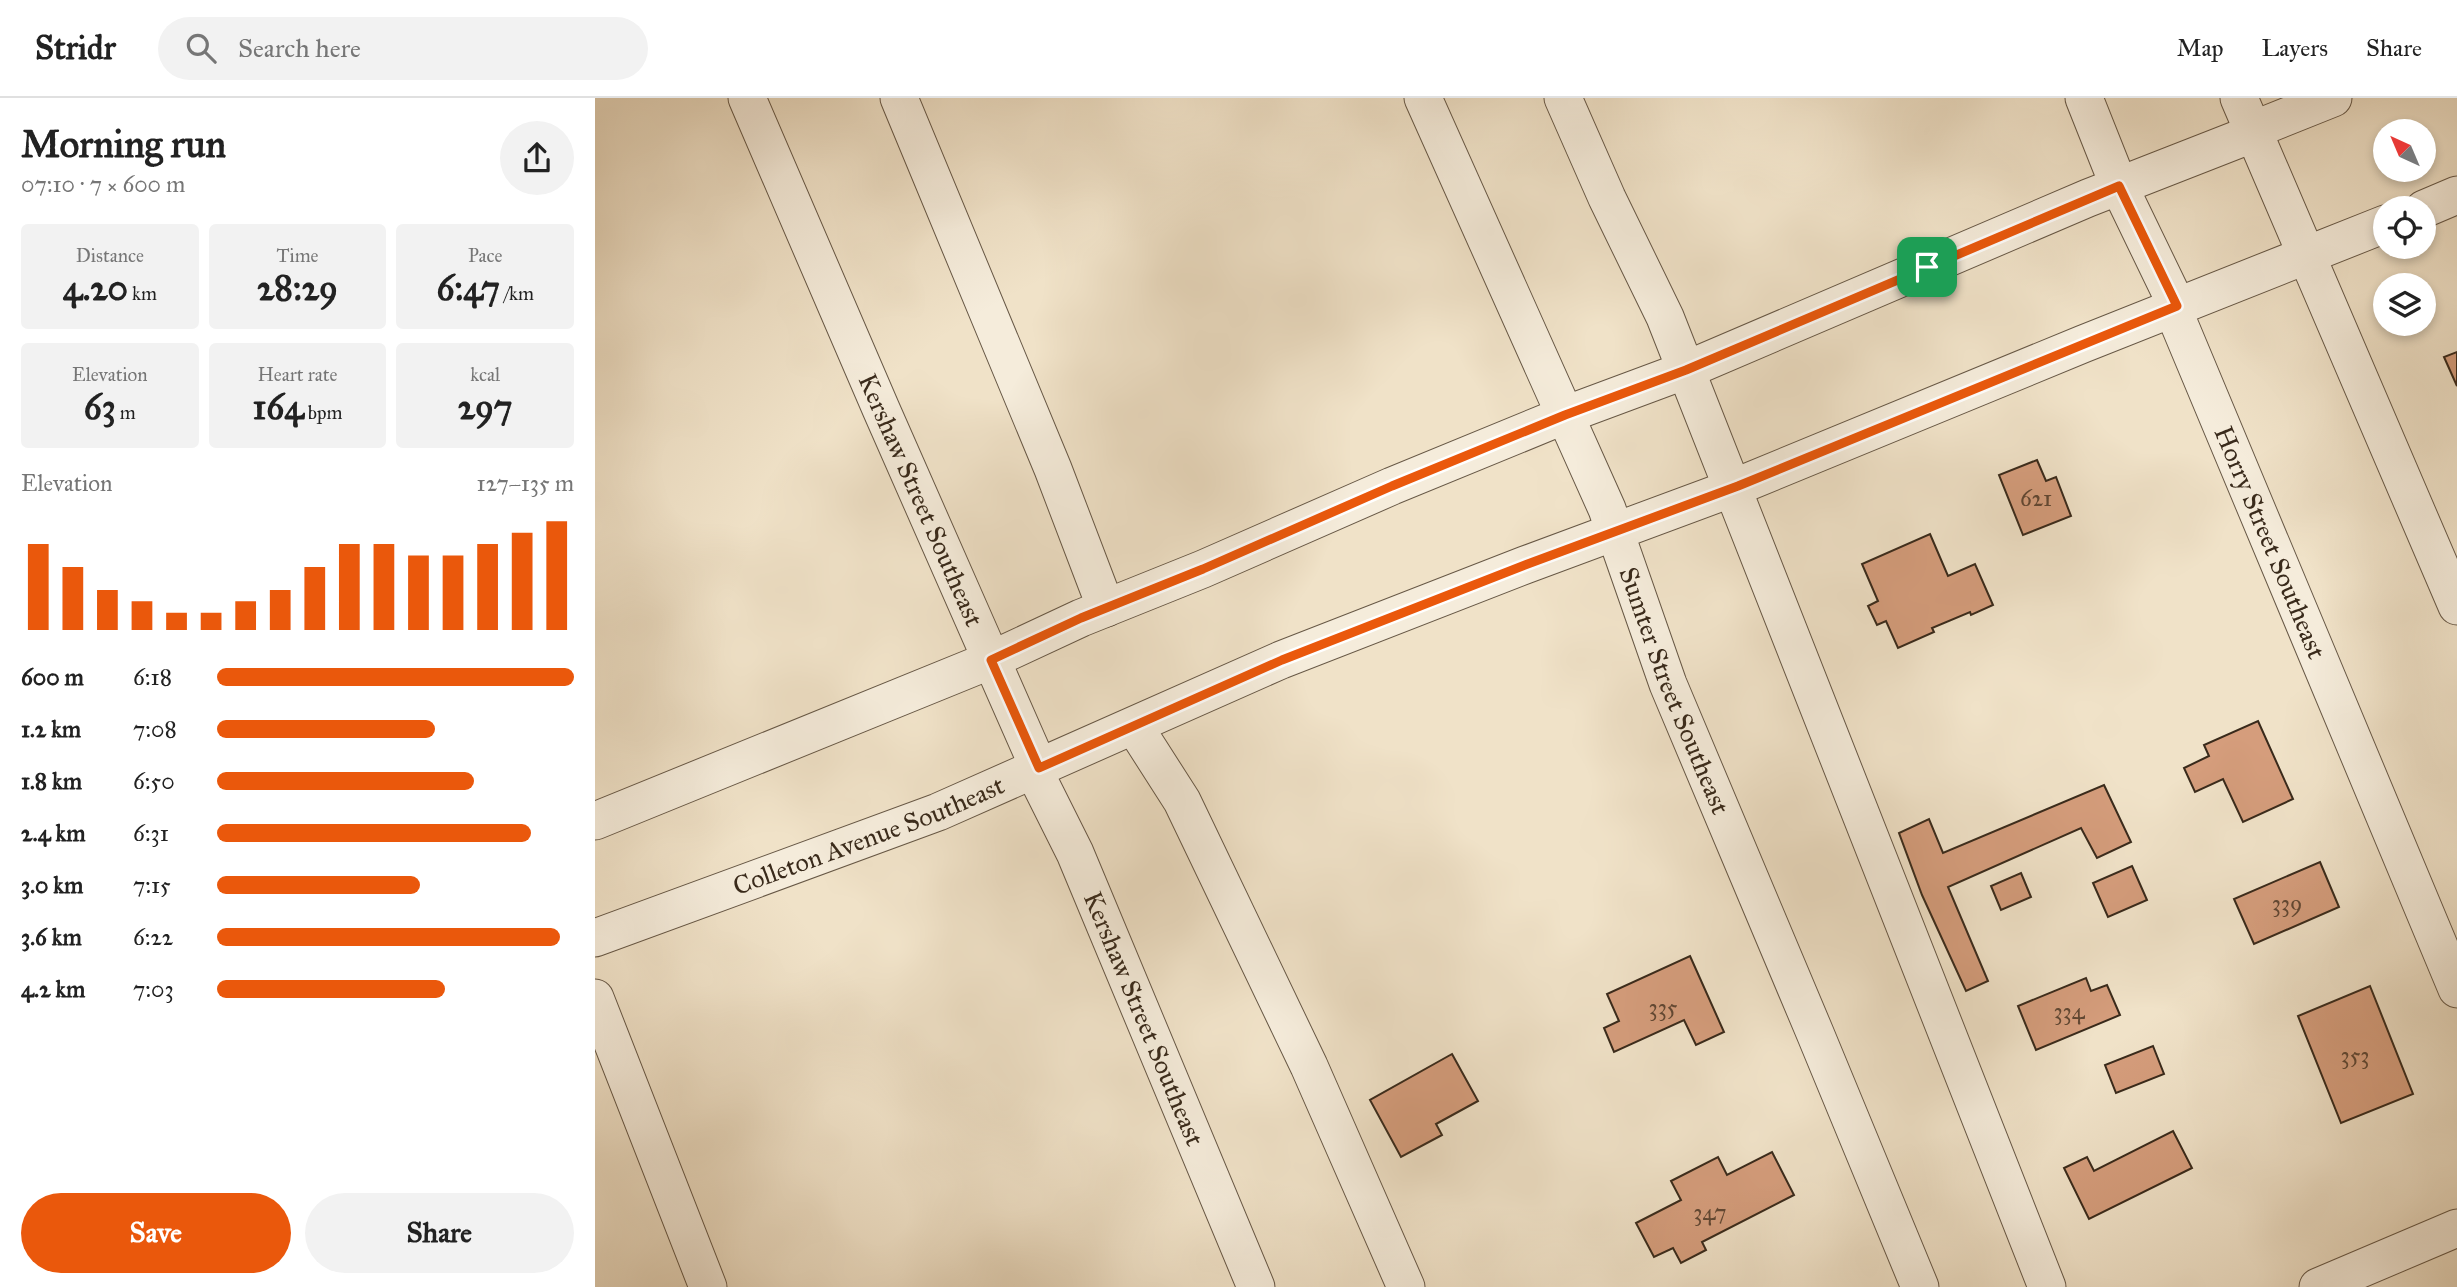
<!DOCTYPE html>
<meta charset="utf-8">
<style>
body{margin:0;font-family:"IM FELL Great Primer",serif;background:#f2f2f2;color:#222;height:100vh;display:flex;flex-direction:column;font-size:26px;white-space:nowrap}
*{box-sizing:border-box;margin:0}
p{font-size:23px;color:#767676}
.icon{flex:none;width:38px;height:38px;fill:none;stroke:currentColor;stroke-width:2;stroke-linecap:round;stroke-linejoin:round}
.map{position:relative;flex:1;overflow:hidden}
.drawer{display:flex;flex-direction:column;background:#fff;width:595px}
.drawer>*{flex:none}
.needle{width:46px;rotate:316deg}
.tools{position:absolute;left:1778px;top:21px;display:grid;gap:14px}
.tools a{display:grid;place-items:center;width:63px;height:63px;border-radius:50%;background:#fff;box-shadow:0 4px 10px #0003;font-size:35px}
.pin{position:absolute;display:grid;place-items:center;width:60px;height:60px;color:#fff;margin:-30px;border-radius:14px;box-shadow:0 4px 10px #0006}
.round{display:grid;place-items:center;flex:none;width:74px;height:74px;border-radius:37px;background:#f2f2f2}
.headline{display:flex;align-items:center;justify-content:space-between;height:119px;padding:0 21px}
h1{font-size:38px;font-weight:800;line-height:52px}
.figures{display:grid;grid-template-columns:repeat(3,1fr);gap:10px;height:119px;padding:7px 21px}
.figures div{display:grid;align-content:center;border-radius:7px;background:#f2f2f2;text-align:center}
.figures b{font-size:35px;font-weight:800}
.figures small{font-size:19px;font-weight:400}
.figures p{font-size:19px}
.chart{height:196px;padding:14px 21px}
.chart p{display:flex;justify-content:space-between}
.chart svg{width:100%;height:126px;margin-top:7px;stroke:#ea580c;stroke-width:6}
.cta{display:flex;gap:14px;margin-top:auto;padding:14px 21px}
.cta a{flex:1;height:80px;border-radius:42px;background:#ea580c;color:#fff;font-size:28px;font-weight:800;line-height:80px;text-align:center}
.cta a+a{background:#f2f2f2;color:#222}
ul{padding:0 21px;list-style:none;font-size:23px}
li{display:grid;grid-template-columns:112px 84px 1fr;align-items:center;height:52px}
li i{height:18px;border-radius:9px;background:#ea580c}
header{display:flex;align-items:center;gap:42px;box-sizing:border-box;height:98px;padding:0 35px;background:#fff;border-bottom:2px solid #e0e0e0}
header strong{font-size:33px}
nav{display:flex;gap:38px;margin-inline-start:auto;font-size:24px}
.search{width:490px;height:63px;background:#f2f2f2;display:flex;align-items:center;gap:18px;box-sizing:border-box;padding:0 24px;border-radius:38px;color:#767676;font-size:26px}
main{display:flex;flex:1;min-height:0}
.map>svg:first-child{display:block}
</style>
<header>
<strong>Stridr</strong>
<div class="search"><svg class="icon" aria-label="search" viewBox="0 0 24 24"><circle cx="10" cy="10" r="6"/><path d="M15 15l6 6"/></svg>Search here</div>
<nav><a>Map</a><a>Layers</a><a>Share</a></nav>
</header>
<main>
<section class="drawer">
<div class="headline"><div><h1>Morning run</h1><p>07:10 · 7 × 600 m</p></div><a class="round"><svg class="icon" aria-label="share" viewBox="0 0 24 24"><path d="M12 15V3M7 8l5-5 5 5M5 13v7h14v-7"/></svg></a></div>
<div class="figures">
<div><p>Distance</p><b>4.20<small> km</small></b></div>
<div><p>Time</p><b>28:29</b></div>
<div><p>Pace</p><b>6:47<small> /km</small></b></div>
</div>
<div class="figures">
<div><p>Elevation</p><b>63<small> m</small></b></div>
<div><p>Heart rate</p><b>164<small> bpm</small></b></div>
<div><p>kcal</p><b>297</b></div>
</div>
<div class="chart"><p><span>Elevation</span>127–135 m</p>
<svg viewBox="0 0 160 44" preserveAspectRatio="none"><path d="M5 44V14M15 44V22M25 44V30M35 44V34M45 44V38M55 44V38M65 44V34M75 44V30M85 44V22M95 44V14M105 44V14M115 44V18M125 44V18M135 44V14M145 44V10M155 44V6"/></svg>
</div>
<ul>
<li><b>600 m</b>6:18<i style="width:100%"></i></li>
<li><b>1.2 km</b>7:08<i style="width:61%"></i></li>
<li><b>1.8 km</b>6:50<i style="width:72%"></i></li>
<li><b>2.4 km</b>6:31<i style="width:88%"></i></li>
<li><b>3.0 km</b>7:15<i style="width:57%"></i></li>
<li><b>3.6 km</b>6:22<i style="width:96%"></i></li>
<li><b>4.2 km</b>7:03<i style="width:64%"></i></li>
</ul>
<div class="cta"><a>Save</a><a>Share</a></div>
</section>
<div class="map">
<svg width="1862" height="1189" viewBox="0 0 1862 1189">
<rect width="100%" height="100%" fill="#f0e2c8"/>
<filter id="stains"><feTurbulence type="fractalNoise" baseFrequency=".00286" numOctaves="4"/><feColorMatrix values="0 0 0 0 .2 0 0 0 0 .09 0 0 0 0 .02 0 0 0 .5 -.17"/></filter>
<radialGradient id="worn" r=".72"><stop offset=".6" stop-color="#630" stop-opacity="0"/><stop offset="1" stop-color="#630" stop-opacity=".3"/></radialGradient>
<!-- building -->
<g fill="#d59d7c" stroke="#392a1b" stroke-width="2">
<polygon points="1862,254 1862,288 1849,259"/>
<polygon points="1442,362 1451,383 1461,379 1476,418 1428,437 1404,377"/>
<polygon points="1335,436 1353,478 1380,466 1398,507 1376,517 1375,514 1337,530 1339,534 1303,550 1291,523 1282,527 1273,508 1283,503 1267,466"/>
<polygon points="1663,623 1698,701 1648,724 1628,681 1600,694 1589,670 1614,658 1609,647"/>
<polygon points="1509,687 1536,744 1502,760 1486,730 1353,789 1393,883 1371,893 1327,797 1304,735 1334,721 1348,755"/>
<polygon points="1725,764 1744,809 1659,846 1639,801"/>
<polygon points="1537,768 1552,802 1513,819 1498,785"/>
<polygon points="1426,775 1436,799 1406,812 1396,788"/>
<polygon points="1095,858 1129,934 1101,947 1089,922 1019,954 1009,930 1024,923 1012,896"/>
<polygon points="1491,880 1496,893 1512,887 1525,917 1441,952 1423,908"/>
<polygon points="1775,888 1818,996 1746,1025 1703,918"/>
<polygon points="1558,948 1569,976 1521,995 1510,967"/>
<polygon points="857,956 883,1003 841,1026 847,1037 806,1059 775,1002"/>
<polygon points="1578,1033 1597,1070 1494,1121 1469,1070 1492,1059 1499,1073"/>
<polygon points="1177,1054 1199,1097 1107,1144 1111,1152 1086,1165 1078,1150 1059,1159 1041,1125 1086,1102 1076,1083 1123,1059 1132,1077"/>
</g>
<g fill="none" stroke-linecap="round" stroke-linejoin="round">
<!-- minor casing -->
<g stroke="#675846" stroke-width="39">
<g id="minor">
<path id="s1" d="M152,0L286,311L444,670L443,681L480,755L661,1189"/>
<polyline points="304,0 458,371 511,510"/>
<path id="s2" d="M828,0L1012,411L1073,586L1220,935L1325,1189"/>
<polyline points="968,0 1012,100 1070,219 1452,1189"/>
<path id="s3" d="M1489,0L1524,88L1582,208V221L1862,891"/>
<polyline points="1644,0 1862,508"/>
<polyline points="1829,111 1862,97"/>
<polyline points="539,628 587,703 714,968 811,1189"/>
<polyline points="0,723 396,562 486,520 608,471 797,388 970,317 1091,272 1493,100 1649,39 1658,32 1738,0"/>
<path id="s4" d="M0,840L343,714L686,562L930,467L1143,388L1488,246L1790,126"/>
<polyline points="0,900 113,1189"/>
<polyline points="1723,1189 1862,1130"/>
</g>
</g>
<!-- minor -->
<use href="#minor" stroke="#f5ecdb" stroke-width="37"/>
</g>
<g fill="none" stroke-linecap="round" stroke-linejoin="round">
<!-- route casing -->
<g stroke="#fff" stroke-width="14">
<polygon id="route" points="1524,88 1582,208 1143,388 930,467 687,562 444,670 396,562 486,520 608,471 797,388 970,317 1091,272"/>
</g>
<!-- route -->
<use href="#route" stroke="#ea580c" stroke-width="9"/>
</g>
<g text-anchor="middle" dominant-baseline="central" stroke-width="5" stroke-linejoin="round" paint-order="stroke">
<!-- number labels -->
<g font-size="23" fill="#604733">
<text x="1441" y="400">621</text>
<text x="1692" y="805">339</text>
<text x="1068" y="909">335</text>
<text x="1474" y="913">334</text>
<text x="1760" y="957">353</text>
<text x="1115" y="1114">347</text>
</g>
<!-- street labels -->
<g font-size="26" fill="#392a1b" stroke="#f5ecdb">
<text stroke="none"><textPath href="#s1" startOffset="438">Kershaw Street Southeast</textPath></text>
<text stroke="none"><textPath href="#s3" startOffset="483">Horry Street Southeast</textPath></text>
<text stroke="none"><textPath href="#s2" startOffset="644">Sumter Street Southeast</textPath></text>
<text stroke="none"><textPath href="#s4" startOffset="292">Colleton Avenue Southeast</textPath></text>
<text stroke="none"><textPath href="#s1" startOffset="1004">Kershaw Street Southeast</textPath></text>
</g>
</g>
<rect width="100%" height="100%" filter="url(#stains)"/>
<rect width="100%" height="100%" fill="url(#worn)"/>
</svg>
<div class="tools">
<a><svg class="needle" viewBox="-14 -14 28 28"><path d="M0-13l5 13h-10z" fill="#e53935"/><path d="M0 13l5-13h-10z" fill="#767676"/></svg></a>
<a><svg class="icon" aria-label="locate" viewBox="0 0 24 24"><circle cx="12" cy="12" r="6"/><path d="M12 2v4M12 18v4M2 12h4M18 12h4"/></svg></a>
<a><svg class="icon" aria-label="layers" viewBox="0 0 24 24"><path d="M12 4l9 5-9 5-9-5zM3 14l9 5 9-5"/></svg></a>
</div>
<div class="pin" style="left:1332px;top:169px;background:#1e9e55"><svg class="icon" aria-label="arrive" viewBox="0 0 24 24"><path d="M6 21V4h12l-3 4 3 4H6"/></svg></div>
</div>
</main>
